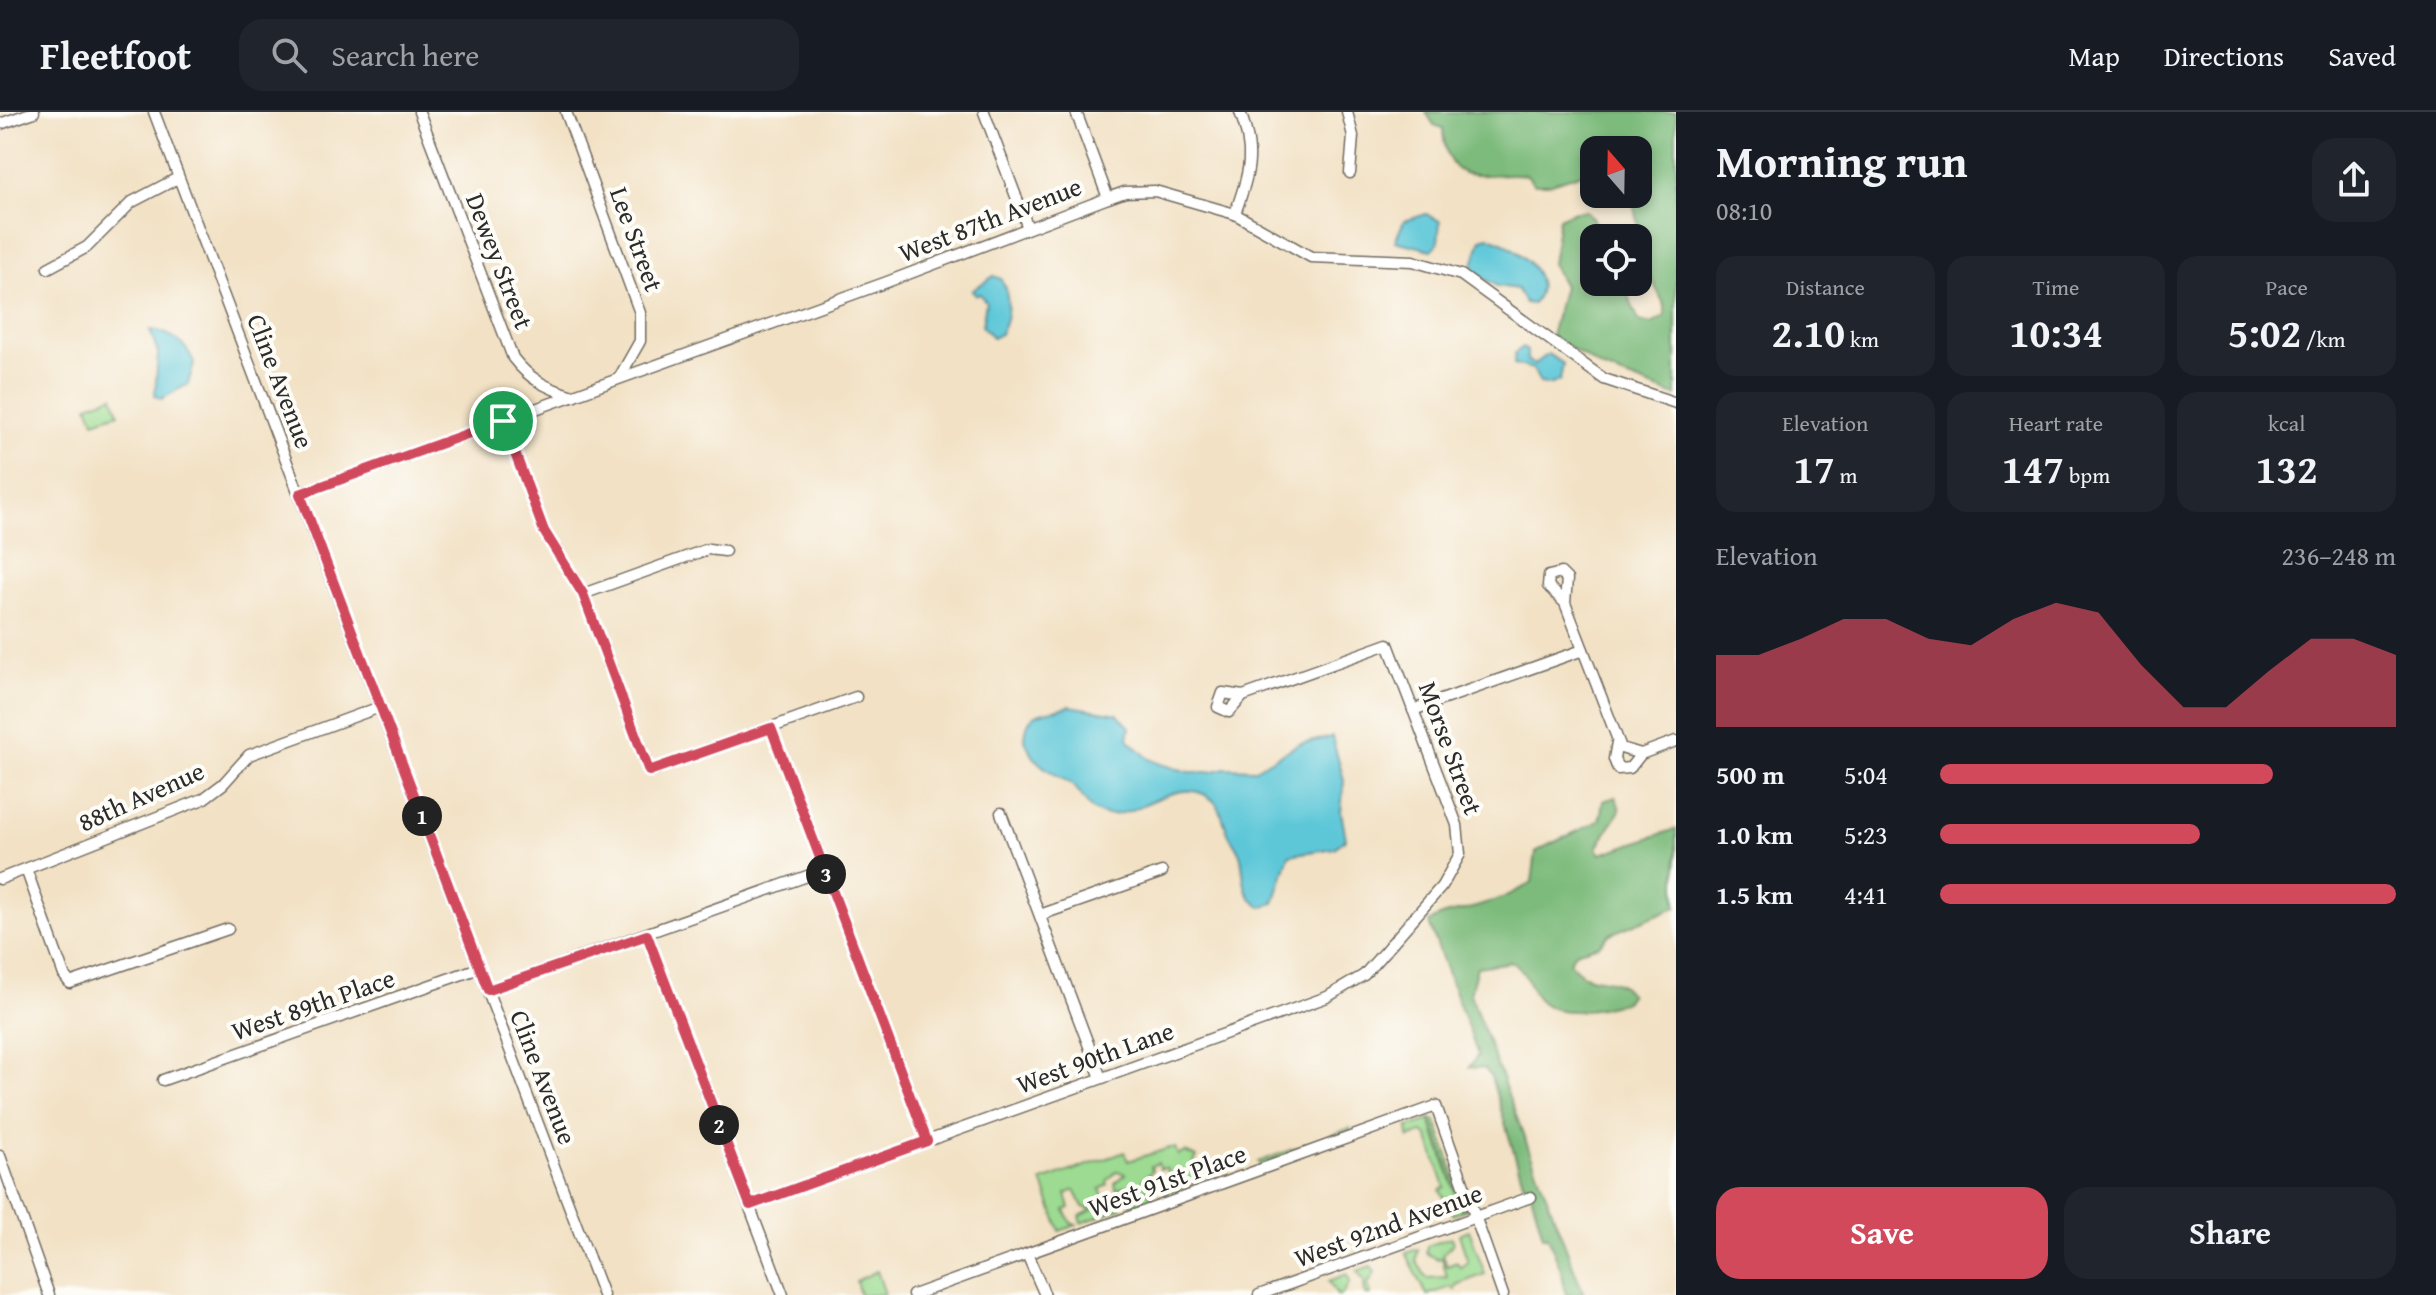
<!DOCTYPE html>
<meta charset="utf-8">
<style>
body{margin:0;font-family:"Gentium Book Plus",serif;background:#20242c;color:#f1f3f6;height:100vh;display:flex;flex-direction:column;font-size:30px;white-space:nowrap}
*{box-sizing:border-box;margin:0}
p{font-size:26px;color:#9ea1a6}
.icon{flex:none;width:44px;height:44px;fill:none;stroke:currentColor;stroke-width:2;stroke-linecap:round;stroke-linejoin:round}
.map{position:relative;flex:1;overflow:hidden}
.sheet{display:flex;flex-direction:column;background:#171b24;width:760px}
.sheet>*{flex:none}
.needle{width:52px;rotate:340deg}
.buttons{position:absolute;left:1580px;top:24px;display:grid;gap:16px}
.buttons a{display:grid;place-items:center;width:72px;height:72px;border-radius:16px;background:#171b24;box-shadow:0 4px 12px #0003;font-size:40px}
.pin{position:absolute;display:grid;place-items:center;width:68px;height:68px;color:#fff;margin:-34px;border:4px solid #fff;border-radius:50%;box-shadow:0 2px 8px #0007}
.km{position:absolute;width:40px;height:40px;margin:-20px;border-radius:50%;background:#222;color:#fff;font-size:22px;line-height:40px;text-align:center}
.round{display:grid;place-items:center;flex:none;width:84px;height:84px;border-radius:24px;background:#20242c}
.overview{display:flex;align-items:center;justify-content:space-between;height:136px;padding:0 40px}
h1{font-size:44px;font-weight:700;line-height:60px}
.figures{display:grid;grid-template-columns:repeat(3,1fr);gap:12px;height:136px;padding:8px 40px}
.figures div{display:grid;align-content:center;border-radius:20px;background:#20242c;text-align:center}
.figures b{font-size:40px;font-weight:700}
.figures small{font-size:22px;font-weight:400}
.figures p{font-size:22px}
.chart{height:224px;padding:16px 40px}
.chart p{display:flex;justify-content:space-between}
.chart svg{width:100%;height:144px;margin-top:8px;fill:#d1495b;opacity:.7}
.action{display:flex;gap:16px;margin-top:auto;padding:16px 40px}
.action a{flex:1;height:92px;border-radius:24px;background:#d1495b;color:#fff;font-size:32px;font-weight:700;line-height:92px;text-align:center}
.action a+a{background:#20242c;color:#f1f3f6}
ul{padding:0 40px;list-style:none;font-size:26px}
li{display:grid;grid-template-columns:128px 96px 1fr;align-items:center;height:60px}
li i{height:20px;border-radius:10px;background:#d1495b}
header{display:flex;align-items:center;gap:48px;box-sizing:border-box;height:112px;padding:0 40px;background:#171b24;border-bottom:2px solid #363941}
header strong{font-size:38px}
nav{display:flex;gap:44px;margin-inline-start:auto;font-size:28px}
.search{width:560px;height:72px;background:#20242c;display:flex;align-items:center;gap:20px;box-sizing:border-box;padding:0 28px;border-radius:24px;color:#9ea1a6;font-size:30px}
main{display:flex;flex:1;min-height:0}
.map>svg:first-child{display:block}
</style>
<header>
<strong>Fleetfoot</strong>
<div class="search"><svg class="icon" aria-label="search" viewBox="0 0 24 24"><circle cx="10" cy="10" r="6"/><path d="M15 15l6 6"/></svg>Search here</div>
<nav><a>Map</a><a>Directions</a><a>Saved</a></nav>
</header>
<main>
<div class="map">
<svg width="1676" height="1183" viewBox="0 0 1676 1183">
<rect width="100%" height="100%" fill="#fdfcf7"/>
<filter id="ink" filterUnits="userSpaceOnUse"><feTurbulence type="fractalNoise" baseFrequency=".0125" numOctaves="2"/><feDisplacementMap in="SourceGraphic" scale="16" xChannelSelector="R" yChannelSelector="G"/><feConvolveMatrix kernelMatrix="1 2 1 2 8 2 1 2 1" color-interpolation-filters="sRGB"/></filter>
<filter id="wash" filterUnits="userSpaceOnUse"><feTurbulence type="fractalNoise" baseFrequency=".006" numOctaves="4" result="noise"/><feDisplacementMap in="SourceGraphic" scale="32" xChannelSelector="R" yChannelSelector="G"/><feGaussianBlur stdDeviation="1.8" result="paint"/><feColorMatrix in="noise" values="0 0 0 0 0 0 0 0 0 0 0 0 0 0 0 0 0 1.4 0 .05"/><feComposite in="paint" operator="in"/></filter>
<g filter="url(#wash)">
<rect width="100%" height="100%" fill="#f2e1c4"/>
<!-- green -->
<g fill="#9cdb91" stroke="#64835e" stroke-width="2">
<polygon points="113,284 119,301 94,309 88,293"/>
<polygon points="1431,1007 1436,1010 1467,1098 1464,1098"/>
<polygon points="1430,1008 1462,1099 1453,1103 1440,1078 1445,1075 1428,1025 1423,1021 1409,1026 1408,1015"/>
<polygon points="1350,1016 1351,1020 1260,1053 1258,1050"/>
<polygon points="1170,1036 1175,1036 1178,1043 1185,1040 1197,1045 1194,1050 1202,1068 1164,1081 1159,1075 1171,1067 1166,1056 1160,1057 1158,1051 1151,1054 1152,1059 1143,1067 1152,1086 1132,1093 1125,1074 1116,1077 1115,1071 1126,1062 1117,1059 1107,1069 1108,1073 1100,1077 1105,1089 1119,1088 1122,1096 1082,1111 1080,1104 1092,1098 1083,1095 1075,1078 1066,1082 1070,1096 1065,1098 1071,1111 1076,1113 1060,1119 1042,1069 1125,1040 1128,1049"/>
<polygon points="1469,1118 1485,1162 1456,1173 1455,1178 1451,1175 1427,1183 1406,1141 1418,1137 1416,1149 1427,1166 1447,1165 1442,1146 1436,1147 1426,1141 1427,1134 1451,1125 1453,1131 1443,1143 1447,1154 1457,1150 1460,1155 1468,1150 1459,1122"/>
<polygon points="1371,1154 1375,1160 1368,1172 1371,1183 1365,1183 1364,1169 1357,1159"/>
<polygon points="877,1159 885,1182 860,1183 856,1169"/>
<polygon points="1347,1162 1350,1170 1342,1183 1337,1183 1329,1169"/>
</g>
<!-- forest -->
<g fill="#7dbb7b" stroke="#547353" stroke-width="2">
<path d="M1426,0H1676V284L1604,257L1551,224L1564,174L1552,152L1559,106L1575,99H1586L1593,107L1600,126H1594V170H1622L1639,209L1652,212L1665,204V194L1650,164L1631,82H1638V38H1594V57L1549,72H1534L1527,63C1484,57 1446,83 1443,16L1434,13Z"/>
<path d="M1616,685L1620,698L1597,736L1601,742L1676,717V795L1610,822L1599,833L1575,840L1569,850C1574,854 1579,861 1584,863C1600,870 1620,864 1630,883L1625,890C1600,896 1551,911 1534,881C1526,868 1526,859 1512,850L1477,855L1470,882L1584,1183H1566L1562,1161L1548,1124H1543L1530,1077L1523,1070L1491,965L1485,957L1469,955L1478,943L1429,811C1439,802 1452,802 1465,798C1488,792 1512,784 1532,770L1536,740C1547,732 1596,712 1599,708C1601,704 1602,695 1603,689Z"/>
</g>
<!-- water -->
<g fill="#5dc7d8" stroke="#447982" stroke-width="2">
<polygon points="1426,102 1440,109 1438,130 1432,138 1395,129 1404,109"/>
<path d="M1488,125C1512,130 1558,166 1532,192L1525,191L1517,177L1497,174L1471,159L1481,127Z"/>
<path d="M994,164L1001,167C1011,185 1009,205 1000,222L993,226L982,214L986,190L980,182L976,183L972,178Z"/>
<path d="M150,218C169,219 189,233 194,252L188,272L161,287L155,284L158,241Z"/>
<polygon points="1523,235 1527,239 1527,248 1534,253 1548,242 1563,252 1560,268 1550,273 1540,271 1533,257 1514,252 1515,241"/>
<path d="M1070,594L1118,602L1130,615L1128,627L1149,647L1161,652L1189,660H1210L1225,656L1255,657L1299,632L1332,625L1344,668L1341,700L1346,727L1334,736L1289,743L1274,791L1261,795C1241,783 1245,766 1241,746C1239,737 1234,732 1230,725C1220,706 1224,690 1201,681C1166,668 1124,717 1095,699C1085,694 1081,678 1071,672C1050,658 1034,655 1025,627C1026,595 1047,602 1070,594Z"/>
</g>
</g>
<g filter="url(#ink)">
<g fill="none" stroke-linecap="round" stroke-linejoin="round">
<!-- minor casing -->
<g stroke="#716b61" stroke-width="13">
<g id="minor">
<polyline points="154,0 603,1183"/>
<path d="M419,0L513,246C530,268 547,276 573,284"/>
<polyline points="566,0 640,201 640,229 619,266"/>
<polyline points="984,0 1028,116"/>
<polyline points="1076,0 1108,86"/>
<polyline points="1347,0 1353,24 1350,61"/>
<polyline points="0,12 34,0"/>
<path d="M1235,102C1249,60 1256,43 1240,0"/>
<polyline points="48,156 87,135 132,90 178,66"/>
<polyline points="503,309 544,419 583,482 649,659 856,585"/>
<polyline points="300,382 887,170 1108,86 1125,80 1155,79 1235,102 1311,145 1413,149 1461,163 1604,267 1676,291"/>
<polyline points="583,482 708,437 725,439"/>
<polyline points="1565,491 1548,474 1549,464 1561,461 1567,467 1565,491 1621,636 1641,642 1676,629"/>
<polyline points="1413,598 1583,538"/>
<polyline points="771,616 927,1029"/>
<polyline points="1617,630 1614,647 1618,657 1630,656 1641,642"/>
<polyline points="1001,701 1101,966"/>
<polyline points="26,757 64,863 70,871 228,817"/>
<polyline points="0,767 203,687 223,672 249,643 380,595"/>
<polyline points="1040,803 1162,760"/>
<polyline points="647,823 783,1183"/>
<polyline points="488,878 824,758"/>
<polyline points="163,968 479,856"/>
<polyline points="0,1044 49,1183"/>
<polyline points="750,1093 1327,885 1364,863 1442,774 1460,742 1457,713 1388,532 1243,584 1223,581 1218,595 1229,600 1243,584"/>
<polyline points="1027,1142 1045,1183"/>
<polyline points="913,1183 1436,994 1503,1183"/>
<polyline points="1259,1183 1531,1085"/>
</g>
</g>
<!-- minor -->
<use href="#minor" stroke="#fff" stroke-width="10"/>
</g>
</g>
<g fill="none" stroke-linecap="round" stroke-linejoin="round" filter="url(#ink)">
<!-- route casing -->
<g stroke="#fff" stroke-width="16">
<polygon id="route" points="503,309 544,419 583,482 649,659 771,616 927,1029 750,1093 647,823 488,878 300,382"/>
</g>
<!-- route -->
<use href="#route" stroke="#d1495b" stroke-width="10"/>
</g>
<g text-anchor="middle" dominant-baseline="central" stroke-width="8" stroke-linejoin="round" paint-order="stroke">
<!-- street labels -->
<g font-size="26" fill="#2b2b2b" stroke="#fdfcf7">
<text transform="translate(990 107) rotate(-21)">West 87th Avenue</text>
<text transform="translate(637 127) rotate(70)">Lee Street</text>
<text transform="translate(500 149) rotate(69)">Dewey Street</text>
<text transform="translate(281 269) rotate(69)">Cline Avenue</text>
<text transform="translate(1451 636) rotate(70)">Morse Street</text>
<text transform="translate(141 684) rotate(-24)">88th Avenue</text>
<text transform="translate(313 892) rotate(-19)">West 89th Place</text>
<text transform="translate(1095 945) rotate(-20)">West 90th Lane</text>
<text transform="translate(544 965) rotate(69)">Cline Avenue</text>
<text transform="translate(1167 1068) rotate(-20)">West 91st Place</text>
<text transform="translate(1388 1113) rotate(-20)">West 92nd Avenue</text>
</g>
</g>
</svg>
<div class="buttons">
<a><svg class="needle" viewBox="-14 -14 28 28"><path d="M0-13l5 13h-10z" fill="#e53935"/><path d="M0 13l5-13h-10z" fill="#9ea1a6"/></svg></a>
<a><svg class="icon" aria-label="locate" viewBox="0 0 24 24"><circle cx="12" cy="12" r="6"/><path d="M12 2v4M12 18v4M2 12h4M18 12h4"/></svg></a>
</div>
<div class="pin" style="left:503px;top:309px;background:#1e9e55"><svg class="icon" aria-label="arrive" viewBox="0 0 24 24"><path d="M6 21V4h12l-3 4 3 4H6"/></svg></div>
<b class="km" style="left:422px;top:704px">1</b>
<b class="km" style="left:719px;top:1013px">2</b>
<b class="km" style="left:826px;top:762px">3</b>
</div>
<section class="sheet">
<div class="overview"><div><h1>Morning run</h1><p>08:10</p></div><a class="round"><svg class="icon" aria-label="share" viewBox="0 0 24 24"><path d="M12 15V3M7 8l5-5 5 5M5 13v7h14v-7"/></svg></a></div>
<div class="figures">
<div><p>Distance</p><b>2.10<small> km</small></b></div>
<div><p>Time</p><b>10:34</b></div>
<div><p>Pace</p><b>5:02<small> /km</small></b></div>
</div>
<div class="figures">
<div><p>Elevation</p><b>17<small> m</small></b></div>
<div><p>Heart rate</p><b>147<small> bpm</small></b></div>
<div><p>kcal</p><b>132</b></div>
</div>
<div class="chart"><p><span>Elevation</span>236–248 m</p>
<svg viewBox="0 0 160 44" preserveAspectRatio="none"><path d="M0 44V22L10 22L20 17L30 11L40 11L50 17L60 19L70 11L80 6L90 9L100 25L110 38L120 38L130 27L140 17L150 17L160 22V44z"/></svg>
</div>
<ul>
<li><b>500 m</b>5:04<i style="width:73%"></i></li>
<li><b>1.0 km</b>5:23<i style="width:57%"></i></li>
<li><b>1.5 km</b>4:41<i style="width:100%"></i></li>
</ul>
<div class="action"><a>Save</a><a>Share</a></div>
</section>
</main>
